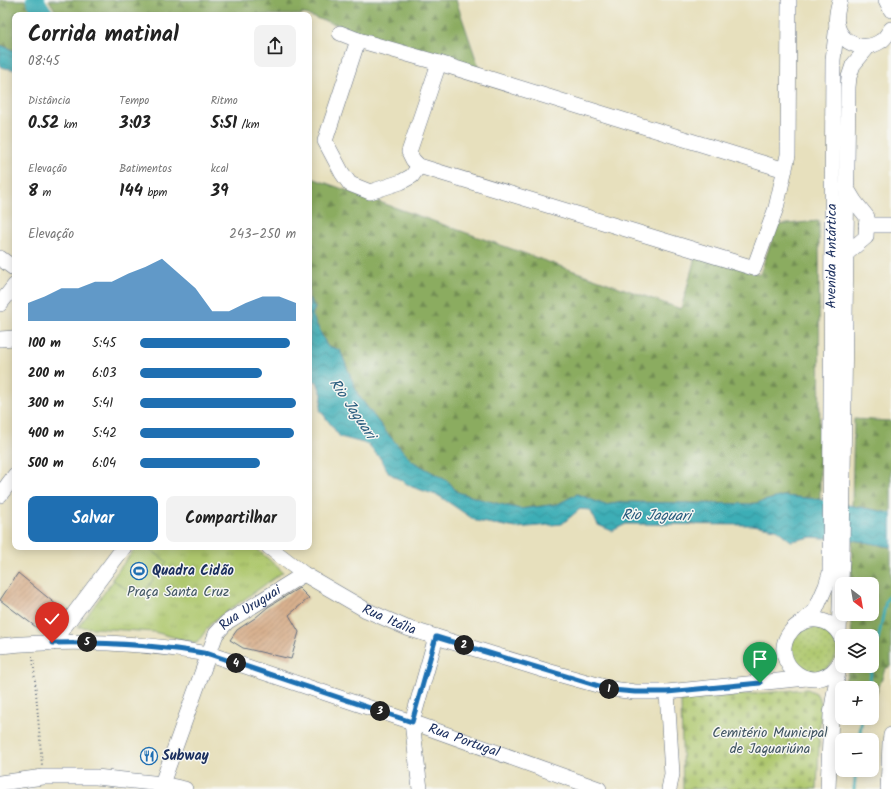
<!DOCTYPE html>
<html lang="pt">
<meta charset="utf-8">
<style>
body{margin:0;font-family:Kalam,sans-serif;background:#f2f2f2;color:#222;height:100vh;display:flex;flex-direction:column;font-size:15px;white-space:nowrap}
*{box-sizing:border-box;margin:0}
p{font-size:13px;color:#767676}
.icon{flex:none;width:22px;height:22px;fill:none;stroke:currentColor;stroke-width:2;stroke-linecap:round;stroke-linejoin:round}
.map{position:relative;flex:1;overflow:hidden}
.drawer{position:absolute;left:12px;top:12px;width:300px;height:538px;display:flex;flex-direction:column;background:#fff;border-radius:8px;box-shadow:0 2px 10px #0003}
.drawer>*{flex:none}
.needle{width:26px;rotate:149deg}
.controls{position:absolute;left:835px;top:577px;display:grid;gap:8px}
.controls a{display:grid;place-items:center;width:44px;height:44px;border-radius:8px;background:#fff;box-shadow:0 2px 10px #0003;font-size:20px}
.pin{position:absolute;display:grid;place-items:center;width:34px;height:34px;color:#fff;margin:-41px -17px;border-radius:50% 50% 50% 0;rotate:-45deg;box-shadow:0 0 4px #0007}
.pin .icon{rotate:45deg}
.km{position:absolute;width:20px;height:20px;margin:-10px;border-radius:50%;background:#222;color:#fff;font-size:11px;line-height:20px;text-align:center}
.round{display:grid;place-items:center;flex:none;width:42px;height:42px;border-radius:8px;background:#f2f2f2}
.overview{display:flex;align-items:center;justify-content:space-between;height:68px;padding:0 16px}
h1{font-size:22px;font-weight:600;line-height:30px}
.metrics{display:grid;grid-template-columns:repeat(3,1fr);gap:6px;height:68px;padding:4px 16px}
.metrics div{display:grid;align-content:center}
.metrics b{font-size:17px;font-weight:600}
.metrics small{font-size:11px;font-weight:400}
.metrics p{font-size:11px}
.chart{height:112px;padding:8px 16px}
.chart p{display:flex;justify-content:space-between}
.chart svg{width:100%;height:72px;margin-top:4px;fill:#1f6fb2;opacity:.7}
.cta{display:flex;gap:8px;margin-top:auto;padding:8px 16px}
.cta a{flex:1;height:46px;border-radius:8px;background:#1f6fb2;color:#fff;font-size:16px;font-weight:600;line-height:46px;text-align:center}
.cta a+a{background:#f2f2f2;color:#222}
ul{padding:0 16px;list-style:none;font-size:13px}
li{display:grid;grid-template-columns:64px 48px 1fr;align-items:center;height:30px}
li i{height:10px;border-radius:5px;background:#1f6fb2}
.map>svg:first-child{display:block}
</style>
<div class="map">
<svg width="891" height="789" viewBox="0 0 891 789">
<defs>
<pattern id="grass-dots" width="8" height="8" patternUnits="userSpaceOnUse"><rect width="8" height="8" fill="#afc86e"/><path d="M2 2h.1M6 6h.1" fill="none" stroke="#96ac62" stroke-width="1.8" stroke-linecap="round"/></pattern>
<pattern id="forest-firs" width="22" height="20" patternUnits="userSpaceOnUse"><rect width="22" height="20" fill="#8bac61"/><path d="M5 1l3.5 6h-7zM16 11l3.5 6h-7z" fill="#718c53"/></pattern>
<pattern id="cemetery-stones" width="16" height="16" patternUnits="userSpaceOnUse"><rect width="16" height="16" fill="#afc86e"/><path d="M2 7V4a2 2 0 0 1 4 0v3zM10 15v-3a2 2 0 0 1 4 0v3z" fill="#96ac62"/></pattern>
<pattern id="park-tufts" width="24" height="20" patternUnits="userSpaceOnUse"><rect width="24" height="20" fill="#afc86e"/><path d="M3 7l-1-3M5 7V3M7 7l1-3M15 17l-1-3M17 17v-4M19 17l1-3" fill="none" stroke="#96ac62"/></pattern>
<pattern id="water-waves" width="16" height="10" patternUnits="userSpaceOnUse"><rect width="16" height="10" fill="#3daeb6"/><path d="M0 5q4-4 8 0t8 0" fill="none" stroke="#328e97"/></pattern>
<pattern id="building-hatch" width="6" height="6" patternUnits="userSpaceOnUse"><rect width="6" height="6" fill="#d8b08e"/><path d="M-1 1l2-2M0 6l6-6M5 7l2-2" fill="none" stroke="#ae9077"/></pattern>
</defs>
<rect width="100%" height="100%" fill="#f6f6f2"/>
<filter id="ink" filterUnits="userSpaceOnUse"><feTurbulence type="fractalNoise" baseFrequency=".025" numOctaves="2"/><feDisplacementMap in="SourceGraphic" scale="8" xChannelSelector="R" yChannelSelector="G"/><feConvolveMatrix kernelMatrix="1 2 1 2 8 2 1 2 1" color-interpolation-filters="sRGB"/></filter>
<filter id="wash" filterUnits="userSpaceOnUse"><feTurbulence type="fractalNoise" baseFrequency=".012" numOctaves="4" result="noise"/><feDisplacementMap in="SourceGraphic" scale="16" xChannelSelector="R" yChannelSelector="G"/><feGaussianBlur stdDeviation="0.9" result="paint"/><feColorMatrix in="noise" values="0 0 0 0 0 0 0 0 0 0 0 0 0 0 0 0 0 1.4 0 .05"/><feComposite in="paint" operator="in"/></filter>
<g filter="url(#wash)">
<rect width="100%" height="100%" fill="#e7e0bd"/>
<!-- grass -->
<circle fill="url(#grass-dots)" stroke="#657c66" cx="814" cy="649" r="23"/>
<!-- forest -->
<g fill="url(#forest-firs)" stroke="#536e60">
<polygon points="0,0 25,0 34,15 15,15 15,51 0,45"/>
<polygon points="49,0 456,0 479,68 309,16 309,15 303,14 302,15 58,15"/>
<polygon points="309,177 681,309 696,254 760,274 777,225 819,221 820,499 783,496 752,504 624,502 605,505 577,494 558,504 520,509 480,499 457,492 449,482 412,461 386,432 358,395 340,350 327,346 312,315 315,308 309,298"/>
<polygon points="854,419 891,421 891,513 852,506"/>
<polygon points="852,540 859,541 891,547 891,666 885,669 872,707 872,688 845,688 845,681 850,666 872,666 872,636 852,636 850,614 872,614 872,584 851,584"/>
</g>
<!-- cemetery -->
<polygon fill="url(#cemetery-stones)" stroke="#657c66" points="807,689 816,693 821,702 817,789 683,789 681,700"/>
<!-- park -->
<polygon fill="url(#park-tufts)" stroke="#657c66" points="139,547 255,547 283,572 212,622 197,643 154,632 78,627"/>
<!-- pitch -->
<polygon fill="#afc86e" stroke="#657c66" points="136,547 147,547 167,562 139,598 112,579"/>
<!-- water -->
<g fill="url(#water-waves)" stroke="#2c6e8a">
<polygon points="0,45 15,51 15,70 1,67 0,66"/>
<polygon points="309,298 315,308 312,315 327,346 340,350 358,395 386,432 412,461 449,482 457,492 480,499 520,509 558,504 577,494 605,505 624,502 752,504 783,496 816,499 891,513 891,547 859,541 812,537 791,541 776,529 752,525 626,524 612,531 598,525 590,510 580,509 562,524 516,528 476,521 439,496 412,487 389,473 380,458 367,444 340,437 320,410 322,395 317,382 309,379"/>
</g>
<g fill="none" stroke-linecap="round" stroke-linejoin="round">
<!-- stream -->
<g stroke="#3daeb6" stroke-width="3">
<polyline points="868,688 886,601 891,592"/>
<polyline points="859,740 862,718"/>
<polyline points="854,789 856,770"/>
</g>
<!-- river -->
<polyline stroke="#3daeb6" stroke-width="18" points="35,0 45,15"/>
</g>
<g id="blocks">
<!-- building -->
<g fill="url(#building-hatch)">
<polygon points="18,573 64,611 56,622 44,633 0,600"/>
<polygon points="299,588 309,598 289,615 299,632 291,659 243,648 230,640 237,630 255,618 268,607"/>
</g>
</g>
</g>
<g filter="url(#ink)">
<use href="#blocks" fill-opacity="0" stroke="#626d7f" stroke-width="1"/>
<g fill="none" stroke-linecap="round" stroke-linejoin="round">
<!-- minor casing -->
<g stroke="#626d7f" stroke-width="16">
<g id="minor">
<path d="M840,0C838,7 835,17 837,25C842,45 865,52 881,41C885,39 888,33 891,29"/>
<polyline points="886,0 891,10"/>
<polyline points="340,33 358,40 439,63"/>
<polyline points="358,40 325,141 342,173 350,184 370,192 401,182 412,176 419,166"/>
<polyline points="785,170 439,63 409,152 413,160 419,166 754,268 776,208 788,155 789,0"/>
<polyline points="866,225 891,225"/>
<polyline points="846,254 866,237 867,217 855,202 846,187"/>
<polyline points="0,258 15,269"/>
<polyline points="0,304 15,285"/>
<polyline points="0,339 15,338"/>
<polyline points="0,495 15,475"/>
<path id="s1" d="M269,547L304,574L366,610L407,628L547,671L612,689L635,692H667L807,678"/>
<path id="s2" d="M802,622L815,611L826,586L830,573L833,60L837,24"/>
<polyline points="839,633 842,554 848,87 849,77 853,65 868,47"/>
<path d="M842,639C837,628 829,621 817,620C808,619 798,623 792,630C763,663 819,704 842,659"/>
<polyline points="52,643 124,547"/>
<path id="s3" d="M0,646C70,639 140,642 209,654L412,722L599,789"/>
<polyline points="667,692 672,774 669,789"/>
<polyline points="0,783 43,777 96,777 162,784 185,789"/>
<path id="s4" d="M160,789L216,634L227,622L304,574"/>
<polyline points="420,789 412,722 436,637"/>
<polyline points="828,789 831,714 839,666"/>
<polyline points="888,789 890,743 891,735"/>
</g>
</g>
<!-- path -->
<polyline stroke="#626d7f" stroke-width="2" stroke-dasharray="1 3" stroke-linecap="butt" points="33,656 42,765"/>
<!-- minor -->
<use href="#minor" stroke="#fff" stroke-width="15"/>
</g>
</g>
<g fill="none" stroke-linecap="round" stroke-linejoin="round" filter="url(#ink)">
<!-- route casing -->
<g stroke="#fff" stroke-width="8">
<path id="route" d="M52,643C105,642 157,645 209,654L412,722L436,637L612,690L635,692H667L760,683"/>
</g>
<!-- route -->
<use href="#route" stroke="#1f6fb2" stroke-width="5"/>
</g>
<!-- icons -->
<defs>
<g id="stadium-ring" transform="scale(0.9)"><circle r="9.5" fill="#f6f6f2" stroke="#1f6fb2" stroke-width="1.5"/><path d="M0-5a6.5 5 0 1 0 0 10a6.5 5 0 1 0 0-10ZM-3.5-1.8h7v3.6h-7Z" fill="#1f6fb2"/></g>
<g id="restaurant-ring" transform="scale(0.9)"><circle r="9.5" fill="#f6f6f2" stroke="#1f6fb2" stroke-width="1.5"/><path d="M-5-6h1v4h1v-4h1v4h1v-4h1v5L-1.5 .5V6h-2V.5L-5-1ZM5-6V6H3V1.5H1.5Q1.5-4 5-6Z" fill="#1f6fb2"/></g>
</defs>
<g fill-rule="evenodd">
<use href="#stadium-ring" x="139" y="571"/>
<use href="#restaurant-ring" x="149" y="756"/>
</g>
<g text-anchor="middle" dominant-baseline="central" stroke-width="3" stroke-linejoin="round" paint-order="stroke">
<!-- street labels -->
<g font-size="14" fill="#1b2f5e" stroke="#f6f6f2">
<text stroke="none"><textPath href="#s2" startOffset="375">Avenida Antártica</textPath></text>
<text stroke="none"><textPath href="#s4" startOffset="208">Rua Uruguai</textPath></text>
<text stroke="none"><textPath href="#s1" startOffset="141">Rua Itália</textPath></text>
<text stroke="none"><textPath href="#s3" startOffset="479">Rua Portugal</textPath></text>
</g>
<!-- poi labels -->
<g font-size="14" font-weight="bold" fill="#1b2f5e" stroke="#f6f6f2" text-anchor="start">
<text x="152" y="571">Quadra Cidão</text>
<text x="162" y="756">Subway</text>
</g>
<!-- park labels -->
<g font-size="14" fill="#405562" stroke="#f6f6f2">
<text x="178" y="592">Praça Santa Cruz</text>
<text x="770" y="733">Cemitério Municipal<tspan x="770" dy="16">de Jaguariúna</tspan></text>
</g>
<!-- water labels -->
<g font-size="15" font-style="italic" fill="#275b7d" stroke="#f6f6f2">
<text transform="translate(352 409) rotate(56)">Rio Jaguari</text>
<text transform="translate(656 516) rotate(1)">Rio Jaguari</text>
</g>
</g>
</svg>
<div class="controls">
<a><svg class="needle" viewBox="-14 -14 28 28"><path d="M0-13l5 13h-10z" fill="#e53935"/><path d="M0 13l5-13h-10z" fill="#767676"/></svg></a>
<a><svg class="icon" aria-label="layers" viewBox="0 0 24 24"><path d="M12 4l9 5-9 5-9-5zM3 14l9 5 9-5"/></svg></a>
<a>+</a>
<a>−</a>
</div>
<div class="pin" style="left:760px;top:683px;background:#1e9e55"><svg class="icon" aria-label="arrive" viewBox="0 0 24 24"><path d="M6 21V4h12l-3 4 3 4H6"/></svg></div>
<div class="pin" style="left:52px;top:643px;background:#d93025"><svg class="icon" aria-label="check" viewBox="0 0 24 24"><path d="M5 12l5 5 9-10"/></svg></div>
<b class="km" style="left:609px;top:689px">1</b>
<b class="km" style="left:464px;top:645px">2</b>
<b class="km" style="left:380px;top:711px">3</b>
<b class="km" style="left:236px;top:663px">4</b>
<b class="km" style="left:87px;top:642px">5</b>
<section class="drawer">
<div class="overview"><div><h1>Corrida matinal</h1><p>08:45</p></div><a class="round"><svg class="icon" aria-label="share" viewBox="0 0 24 24"><path d="M12 15V3M7 8l5-5 5 5M5 13v7h14v-7"/></svg></a></div>
<div class="metrics">
<div><p>Distância</p><b>0.52<small> km</small></b></div>
<div><p>Tempo</p><b>3:03</b></div>
<div><p>Ritmo</p><b>5:51<small> /km</small></b></div>
</div>
<div class="metrics">
<div><p>Elevação</p><b>8<small> m</small></b></div>
<div><p>Batimentos</p><b>144<small> bpm</small></b></div>
<div><p>kcal</p><b>39</b></div>
</div>
<div class="chart"><p><span>Elevação</span>243–250 m</p>
<svg viewBox="0 0 160 44" preserveAspectRatio="none"><path d="M0 44V33L10 29L20 24L30 24L40 20L50 20L60 15L70 11L80 6L90 15L100 24L110 38L120 38L130 33L140 29L150 29L160 33V44z"/></svg>
</div>
<ul>
<li><b>100 m</b>5:45<i style="width:96%"></i></li>
<li><b>200 m</b>6:03<i style="width:78%"></i></li>
<li><b>300 m</b>5:41<i style="width:100%"></i></li>
<li><b>400 m</b>5:42<i style="width:99%"></i></li>
<li><b>500 m</b>6:04<i style="width:77%"></i></li>
</ul>
<div class="cta"><a>Salvar</a><a>Compartilhar</a></div>
</section>
</div>
